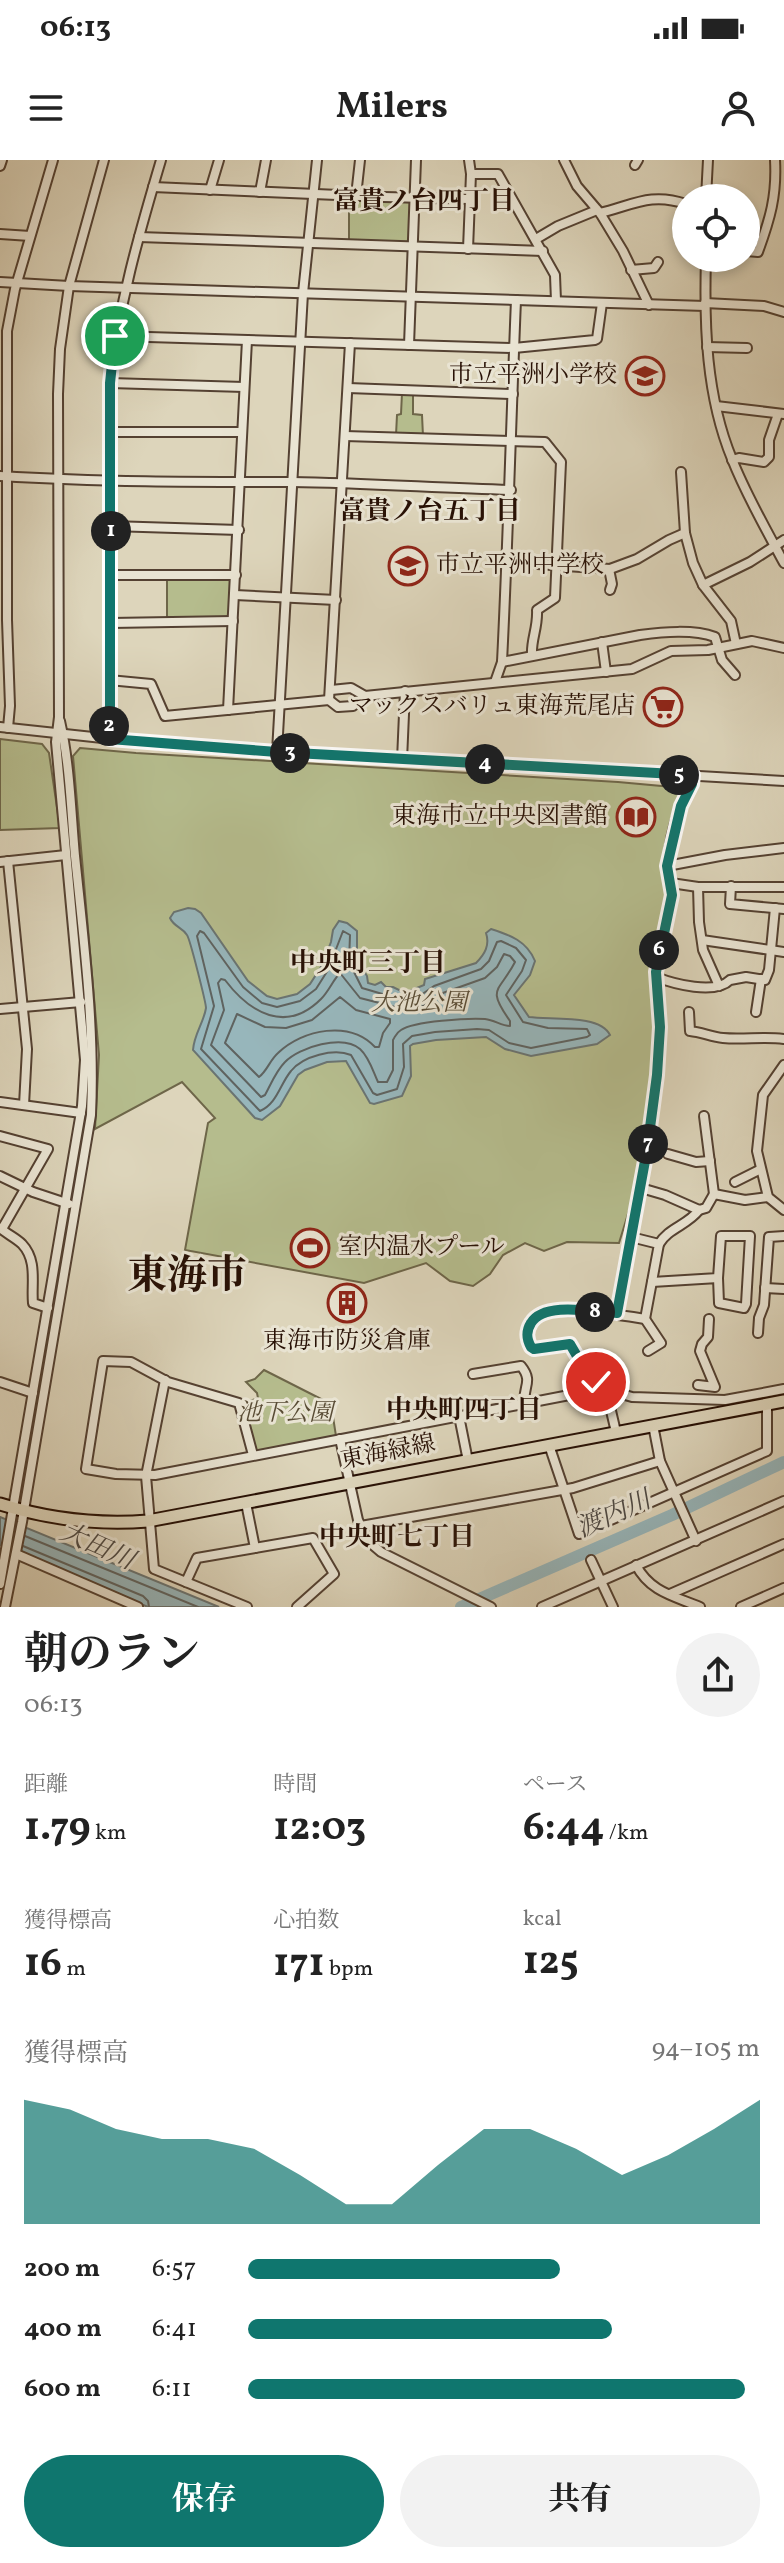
<!DOCTYPE html>
<html lang="ja">
<meta charset="utf-8">
<style>
body{margin:0;font-family:Vollkorn,"Noto Serif JP",serif;background:#f2f2f2;color:#222;height:100vh;display:flex;flex-direction:column;font-size:30px;white-space:nowrap}
*{box-sizing:border-box;margin:0}
p{font-size:26px;color:#767676}
.icon{flex:none;width:44px;height:44px;fill:none;stroke:currentColor;stroke-width:2;stroke-linecap:round;stroke-linejoin:round}
.map{position:relative;height:1447px;overflow:hidden}
.side{display:flex;flex-direction:column;background:#fff;flex:1}
.side>*{flex:none}
.fabs{position:absolute;left:672px;top:24px;display:grid;gap:16px}
.fabs a{display:grid;place-items:center;width:88px;height:88px;border-radius:50%;background:#fff;box-shadow:0 4px 12px #0003;font-size:40px}
.pin{position:absolute;display:grid;place-items:center;width:68px;height:68px;color:#fff;margin:-34px;border:4px solid #fff;border-radius:50%;box-shadow:0 2px 8px #0007}
.km{position:absolute;width:40px;height:40px;margin:-20px;border-radius:50%;background:#222;color:#fff;font-size:22px;line-height:40px;text-align:center}
.round{display:grid;place-items:center;flex:none;width:84px;height:84px;border-radius:42px;background:#f2f2f2}
.headline{display:flex;align-items:center;justify-content:space-between;height:136px;padding:0 24px}
h1{font-size:44px;font-weight:700;line-height:60px}
.figures{display:grid;grid-template-columns:repeat(3,1fr);gap:12px;height:136px;padding:8px 24px}
.figures div{display:grid;align-content:center}
.figures b{font-size:40px;font-weight:700}
.figures small{font-size:22px;font-weight:400}
.figures p{font-size:22px}
.chart{height:224px;padding:16px 24px}
.chart p{display:flex;justify-content:space-between}
.chart svg{width:100%;height:144px;margin-top:8px;fill:#0f766e;opacity:.7}
.action{display:flex;gap:16px;margin-top:auto;padding:16px 24px}
.action a{flex:1;height:92px;border-radius:48px;background:#0f766e;color:#fff;font-size:32px;font-weight:700;line-height:92px;text-align:center}
.action a+a{background:#f2f2f2;color:#222}
ul{padding:0 24px;list-style:none;font-size:26px}
li{display:grid;grid-template-columns:128px 96px 1fr;align-items:center;height:60px}
li i{height:20px;border-radius:10px;background:#0f766e}
.status{display:flex;justify-content:space-between;align-items:center;height:56px;padding:0 40px;background:#fff;direction:ltr}
.status svg{height:22px;fill:currentColor}
header{display:flex;justify-content:space-between;align-items:center;height:104px;padding:0 24px;background:#fff;font-size:36px;font-weight:700}
.map>svg:first-child{display:block}
</style>
<div class="status"><b>06:13</b><svg viewBox="0 0 49 12"><path d="M0 12V9h3v3zM5 12V6h3v6zM10 12V3h3v9zM15 12V0h3v12zM26 1h20v11H26zM47 4h2v5h-2z"/></svg></div>
<header><svg class="icon" aria-label="menu" viewBox="0 0 24 24"><path d="M4 6h16M4 12h16M4 18h16"/></svg>Milers<svg class="icon" aria-label="person" viewBox="0 0 24 24"><circle cx="12" cy="8" r="4"/><path d="M4 21q1-7 8-7t8 7"/></svg></header>
<div class="map">
<svg width="784" height="1447" viewBox="0 0 784 1447">
<rect width="100%" height="100%" fill="#ddd5bb"/>
<filter id="stains"><feTurbulence type="fractalNoise" baseFrequency=".0025" numOctaves="4"/><feColorMatrix values="0 0 0 0 .2 0 0 0 0 .09 0 0 0 0 .02 0 0 0 .5 -.17"/></filter>
<radialGradient id="worn" r=".72"><stop offset=".6" stop-color="#630" stop-opacity="0"/><stop offset="1" stop-color="#630" stop-opacity=".3"/></radialGradient>
<!-- green -->
<g fill="#b5bc8d" stroke="#6e6649" stroke-width="2">
<polygon points="349,39 408,40 412,43 411,81 408,86 349,83"/>
<polygon points="402,233 413,233 413,254 422,255 423,276 396,275 397,255 401,254"/>
<polygon points="167,418 231,418 231,456 228,458 167,459"/>
<polygon points="0,579 42,584 49,593 60,668 0,670"/>
<polygon points="80,588 136,593 618,622 683,628 666,683 665,702 670,732 653,814 655,900 636,1028 619,1083 567,1082 544,1091 525,1083 503,1095 490,1114 473,1126 450,1121 426,1103 364,1123 185,1090 208,963 215,958 182,922 95,969 99,895 73,596"/>
<polygon points="264,1210 331,1244 336,1276 256,1292 244,1243 258,1238 257,1233 246,1222 255,1219"/>
</g>
<!-- water -->
<g fill="#97b6bb" stroke="#6a7472" stroke-width="2">
<path d="M188,748L195,749L201,753L248,821L267,836L277,839L297,834L310,824L321,807L331,782L333,770L339,761L347,763L357,771V800L367,816L368,823L375,825L381,822L386,827H393L405,833L424,825L425,819L476,803C485,794 490,785 486,773L491,769C510,775 527,781 535,801L530,815L514,835L529,857C551,860 600,854 610,875L597,884L531,896L505,889L486,877L436,880L413,884L410,886L411,916L402,936L374,944L370,943L346,901L327,902L305,910L298,915L280,946L262,960L255,958L193,890C194,874 204,862 206,848C206,843 190,779 187,775C182,767 174,767 170,758L174,752Z"/>
<polygon points="0,1357 219,1447 148,1447 0,1385"/>
</g>
<g fill="none" stroke-linecap="round" stroke-linejoin="round">
<!-- shore -->
<g stroke="#5f6360" stroke-width="2">
<path d="M200,771L204,773L243,827L262,843L277,847L300,841L316,829L328,810L343,771L350,775L349,802L362,828L403,840L418,837L434,826L481,809L489,801L497,782L501,781L516,788L526,800L522,811L506,835L523,862L548,868L587,869L590,875L587,877L531,888L509,883L489,870L477,869L435,872L412,876L403,884L404,907L397,929L377,935L373,933L351,895C334,888 303,896 291,911C280,924 277,944 260,951L201,889L214,846L197,776Z"/>
<path d="M504,794L510,796L515,802C499,833 486,827 510,861V866C501,866 495,860 485,859C469,858 414,861 401,870C396,873 396,875 393,880V910L387,922H378C373,911 369,897 360,889C343,874 299,887 285,902C276,911 271,924 265,935L261,937L211,885L224,850L218,823L221,819L225,820C250,853 286,874 321,839C329,831 333,820 340,813L360,838L407,850L423,846L440,834L485,818L497,807Z"/>
<path d="M340,837L356,850L390,859V863L383,873L379,887H375C350,860 303,869 278,893C270,900 267,911 259,917L225,883L237,854L265,867L286,868L312,860Z"/>
<polyline points="25,1376 198,1447"/>
<polyline points="23,1386 143,1436 148,1441 149,1447"/>
</g>
<!-- river -->
<polyline stroke="#97b6bb" stroke-width="12" points="461,1447 672,1355 784,1302"/>
<!-- minor casing -->
<g stroke="#544132" stroke-width="12">
<g id="minor">
<polyline points="469,0 471,14"/>
<polyline points="564,0 577,26 600,53 623,91 649,145"/>
<polyline points="635,5 638,0"/>
<polyline points="0,6 2,0"/>
<polyline points="153,27 384,37 469,39"/>
<polyline points="210,30 219,0"/>
<polyline points="260,32 266,0"/>
<polyline points="356,36 360,0"/>
<polyline points="706,38 708,0"/>
<path d="M600,53C633,45 651,32 686,44"/>
<polyline points="0,74 30,76"/>
<polyline points="139,77 543,91"/>
<polyline points="536,79 558,66 597,50"/>
<polyline points="468,89 471,14 498,14 555,115 556,141"/>
<path d="M746,91L758,92C770,59 777,36 775,0"/>
<path d="M706,98C704,165 706,236 732,299C746,335 766,369 784,403"/>
<polyline points="631,110 654,108 658,102"/>
<polyline points="0,122 69,126 705,146"/>
<polyline points="705,143 764,146 784,152"/>
<polyline points="115,176 514,188 595,180 597,179 602,143"/>
<polyline points="409,185 416,0"/>
<polyline points="707,187 747,188"/>
<polyline points="110,223 244,227"/>
<polyline points="348,228 513,234"/>
<polyline points="716,246 784,254"/>
<polyline points="110,272 241,272"/>
<path d="M345,276L545,282L561,302L555,438L537,450C538,468 531,479 532,495"/>
<polyline points="732,300 739,298 764,302 769,297 769,280 778,254"/>
<polyline points="681,312 685,373 693,403 703,425 731,461 736,484"/>
<path d="M0,316C97,322 194,322 292,322C365,323 438,328 511,330"/>
<polyline points="111,366 239,370"/>
<polyline points="507,402 610,409 637,399 669,380 685,373"/>
<polyline points="609,409 612,424 610,430"/>
<polyline points="110,415 236,415"/>
<polyline points="703,425 750,402 784,380"/>
<polyline points="235,435 336,440"/>
<polyline points="111,463 233,461"/>
<polyline points="602,482 606,512"/>
<path d="M502,502L640,475C663,472 693,469 715,477L722,500L735,515"/>
<polyline points="109,520 151,524 165,556 329,540 338,547 353,546 365,536 632,509 671,491 708,490 752,481 784,488"/>
<path d="M495,522L502,502C508,382 511,261 516,140"/>
<polyline points="331,530 351,528 365,536"/>
<polyline points="329,540 350,183"/>
<polyline points="228,550 247,180"/>
<polyline points="0,567 167,585 784,621"/>
<polyline points="8,568 10,546 7,460 7,171 15,129 53,0"/>
<path d="M110,579V223C118,147 139,74 161,0"/>
<polyline points="277,592 303,133 317,0"/>
<polyline points="402,600 405,531"/>
<polyline points="8,701 27,889 24,945"/>
<polyline points="0,702 66,695"/>
<polyline points="667,706 725,695 784,688"/>
<path d="M671,723C664,697 673,665 683,640C687,631 692,625 693,615"/>
<polyline points="731,726 730,744 784,749"/>
<polyline points="698,727 699,762 703,790 719,826"/>
<polyline points="702,780 784,792"/>
<path d="M656,817C674,824 715,835 730,820L746,817L765,820L769,810L775,748"/>
<polyline points="0,849 81,842"/>
<path d="M689,852L690,871C701,872 712,877 723,878C744,880 764,876 784,879"/>
<polyline points="756,852 761,819"/>
<polyline points="784,905 763,935 757,991 768,1037 784,1050"/>
<polyline points="0,942 81,953"/>
<polyline points="704,956 714,1034"/>
<polyline points="0,976 48,989 2,1069"/>
<polyline points="668,994 696,1002 710,1001"/>
<polyline points="0,1016 33,1032 69,1044"/>
<polyline points="735,1022 759,1010"/>
<polyline points="768,1037 745,1040 714,1034 706,1048 699,1050 665,1035 641,1028 659,903 660,867 656,812 672,735 671,723 698,727 784,727"/>
<path d="M0,1068C7,1074 16,1078 22,1084C38,1101 31,1124 33,1143L48,1148"/>
<polyline points="631,1077 659,1084 645,1159"/>
<path d="M659,1084C668,1068 688,1065 699,1050"/>
<polyline points="652,1122 718,1118 719,1143 744,1148 746,1144 750,1076 721,1076 718,1118"/>
<polyline points="765,1128 784,1129"/>
<polyline points="617,1153 641,1028"/>
<polyline points="758,1173 759,1158 764,1145 769,1077 784,1076"/>
<path d="M648,1191L661,1183L645,1159C623,1155 603,1153 581,1152C558,1150 521,1146 528,1183L534,1189L570,1184L588,1215L602,1226L607,1234L618,1233L632,1237L725,1240L784,1229"/>
<path d="M473,1214L521,1206C534,1222 522,1227 525,1243"/>
<polyline points="165,1220 146,1316 154,1409 247,1447"/>
<polyline points="0,1222 33,1233"/>
<polyline points="698,1225 715,1227 700,1191 702,1184 708,1177 709,1159"/>
<polyline points="459,1256 468,1301"/>
<polyline points="653,1265 660,1301 696,1381"/>
<polyline points="340,1279 358,1360 367,1380 381,1392 491,1447"/>
<polyline points="549,1285 579,1374 767,1291 767,1244"/>
<polyline points="253,1295 239,1243 168,1222 131,1202 103,1201 86,1309 116,1314 155,1315 585,1232 607,1234 616,1272"/>
<polyline points="246,1343 255,1388"/>
<polyline points="361,1366 573,1328 660,1301"/>
<polyline points="16,1394 138,1447"/>
<polyline points="591,1400 613,1447"/>
<path d="M636,1405C650,1432 674,1436 700,1447"/>
<polyline points="186,1422 197,1398 313,1378 334,1414 297,1447"/>
<polyline points="0,1424 82,946 85,900 56,582 59,557 58,234 60,189 69,126 104,0"/>
<polyline points="670,1434 784,1384"/>
<path d="M5,1447L22,1362L91,955C95,868 84,783 75,696C71,652 70,605 60,561"/>
<polyline points="542,1447 784,1341"/>
<polyline points="741,1447 784,1428"/>
</g>
</g>
<!-- major casing -->
<g stroke="#271005" stroke-width="15">
<path id="major" d="M0,1344C48,1359 98,1365 148,1361L784,1241"/>
</g>
<!-- minor -->
<use href="#minor" stroke="#e9e4d3" stroke-width="8"/>
<!-- major -->
<use href="#major" stroke="#ddd5bb" stroke-width="11"/>
</g>
<g fill="none" stroke-linecap="round" stroke-linejoin="round">
<!-- route casing -->
<g stroke="#fff" stroke-width="16">
<path id="route" d="M115,176L110,223V579L277,592L693,615L692,624L681,646L667,706L672,735L656,812L660,867L657,915L647,990L617,1153C594,1152 544,1141 531,1163C526,1171 526,1178 531,1187L534,1189L570,1184L588,1215L596,1222"/>
</g>
<!-- route -->
<use href="#route" stroke="#0f766e" stroke-width="10"/>
</g>
<!-- icons -->
<defs>
<g id="school-ring" transform="scale(2)"><circle r="9.5" fill="#e9e4d3" stroke="#8f2418" stroke-width="1.5"/><path d="M0-5L7-2L0 1L-7-2ZM-4 1L0 2.5L4 1V4Q0 6-4 4Z" fill="#8f2418"/></g>
<g id="supermarket-ring" transform="scale(2)"><circle r="9.5" fill="#e9e4d3" stroke="#8f2418" stroke-width="1.5"/><path d="M-6-5.5h2.5l.6 2H6L4.5 2H-2.5L-4.4-4H-6ZM-1.5 3.2a1.3 1.3 0 1 0 .1 0ZM3 3.2a1.3 1.3 0 1 0 .1 0Z" fill="#8f2418"/></g>
<g id="library-ring" transform="scale(2)"><circle r="9.5" fill="#e9e4d3" stroke="#8f2418" stroke-width="1.5"/><path d="M-6-4Q-3-5.5-.7-3.5V5Q-3 3-6 4ZM6-4Q3-5.5 .7-3.5V5Q3 3 6 4Z" fill="#8f2418"/></g>
<g id="stadium-ring" transform="scale(2)"><circle r="9.5" fill="#e9e4d3" stroke="#8f2418" stroke-width="1.5"/><path d="M0-5a6.5 5 0 1 0 0 10a6.5 5 0 1 0 0-10ZM-3.5-1.8h7v3.6h-7Z" fill="#8f2418"/></g>
<g id="building-ring" transform="scale(2)"><circle r="9.5" fill="#e9e4d3" stroke="#8f2418" stroke-width="1.5"/><path d="M-4-6H4V6H1V3H-1V6H-4ZM-2.5-4.3h1.7v1.8h-1.7ZM.8-4.3h1.7v1.8H.8ZM-2.5-1h1.7V.8h-1.7ZM.8-1h1.7V.8H.8Z" fill="#8f2418"/></g>
</defs>
<g fill-rule="evenodd">
<use href="#school-ring" x="645" y="216"/>
<use href="#school-ring" x="408" y="406"/>
<use href="#supermarket-ring" x="663" y="547"/>
<use href="#library-ring" x="636" y="657"/>
<use href="#stadium-ring" x="310" y="1088"/>
<use href="#building-ring" x="347" y="1143"/>
</g>
<g text-anchor="middle" dominant-baseline="central" stroke-width="6" stroke-linejoin="round" paint-order="stroke">
<!-- poi labels -->
<g font-size="24" fill="#271005" stroke="#e9e4d3" text-anchor="end">
<text x="617" y="216">市立平洲小学校</text>
<text x="436" y="406" text-anchor="start">市立平洲中学校</text>
<text x="635" y="547">マックスバリュ東海荒尾店</text>
<text x="608" y="657">東海市立中央図書館</text>
<text x="338" y="1088" text-anchor="start">室内温水プール</text>
<text x="347" y="1182" text-anchor="middle">東海市防災倉庫</text>
</g>
<!-- park labels -->
<g font-size="24" font-style="italic" fill="#594c35" stroke="#e9e4d3">
<text x="419" y="844">大池公園</text>
<text x="285" y="1254">池下公園</text>
</g>
<!-- street labels -->
<g font-size="24" fill="#271005" stroke="#e9e4d3">
<text transform="translate(388 1293) rotate(-11)">東海緑線</text>
</g>
<!-- neighbourhood labels -->
<g font-size="26" font-weight="bold" fill="#271005" stroke="#e9e4d3">
<text x="424" y="42">富貴ノ台四丁目</text>
<text x="430" y="352">富貴ノ台五丁目</text>
<text x="368" y="804">中央町三丁目</text>
<text x="464" y="1251">中央町四丁目</text>
<text x="397" y="1378">中央町七丁目</text>
</g>
<!-- water labels -->
<g font-size="26" font-style="italic" fill="#4e4a45" stroke="#e9e4d3">
<text transform="translate(614 1355) rotate(-24)">渡内川</text>
<text transform="translate(97 1387) rotate(24)">大田川</text>
</g>
<!-- town labels -->
<g font-size="40" font-weight="bold" fill="#271005" stroke="#e9e4d3">
<text x="187" y="1118">東海市</text>
</g>
</g>
<rect width="100%" height="100%" filter="url(#stains)"/>
<rect width="100%" height="100%" fill="url(#worn)"/>
</svg>
<div class="fabs">
<a><svg class="icon" aria-label="locate" viewBox="0 0 24 24"><circle cx="12" cy="12" r="6"/><path d="M12 2v4M12 18v4M2 12h4M18 12h4"/></svg></a>
</div>
<div class="pin" style="left:115px;top:176px;background:#1e9e55"><svg class="icon" aria-label="arrive" viewBox="0 0 24 24"><path d="M6 21V4h12l-3 4 3 4H6"/></svg></div>
<div class="pin" style="left:596px;top:1222px;background:#d93025"><svg class="icon" aria-label="check" viewBox="0 0 24 24"><path d="M5 12l5 5 9-10"/></svg></div>
<b class="km" style="left:111px;top:371px">1</b>
<b class="km" style="left:109px;top:566px">2</b>
<b class="km" style="left:290px;top:593px">3</b>
<b class="km" style="left:485px;top:604px">4</b>
<b class="km" style="left:679px;top:615px">5</b>
<b class="km" style="left:659px;top:790px">6</b>
<b class="km" style="left:648px;top:984px">7</b>
<b class="km" style="left:595px;top:1152px">8</b>
</div>
<section class="side">
<div class="headline"><div><h1>朝のラン</h1><p>06:13</p></div><a class="round"><svg class="icon" aria-label="share" viewBox="0 0 24 24"><path d="M12 15V3M7 8l5-5 5 5M5 13v7h14v-7"/></svg></a></div>
<div class="figures">
<div><p>距離</p><b>1.79<small> km</small></b></div>
<div><p>時間</p><b>12:03</b></div>
<div><p>ペース</p><b>6:44<small> /km</small></b></div>
</div>
<div class="figures">
<div><p>獲得標高</p><b>16<small> m</small></b></div>
<div><p>心拍数</p><b>171<small> bpm</small></b></div>
<div><p>kcal</p><b>125</b></div>
</div>
<div class="chart"><p><span>獲得標高</span>94–105 m</p>
<svg viewBox="0 0 160 44" preserveAspectRatio="none"><path d="M0 44V6L10 9L20 15L30 18L40 18L50 21L60 29L70 38L80 38L90 26L100 15L110 15L120 21L130 29L140 23L150 15L160 6V44z"/></svg>
</div>
<ul>
<li><b>200 m</b>6:57<i style="width:61%"></i></li>
<li><b>400 m</b>6:41<i style="width:71%"></i></li>
<li><b>600 m</b>6:11<i style="width:97%"></i></li>
</ul>
<div class="action"><a>保存</a><a>共有</a></div>
</section>
